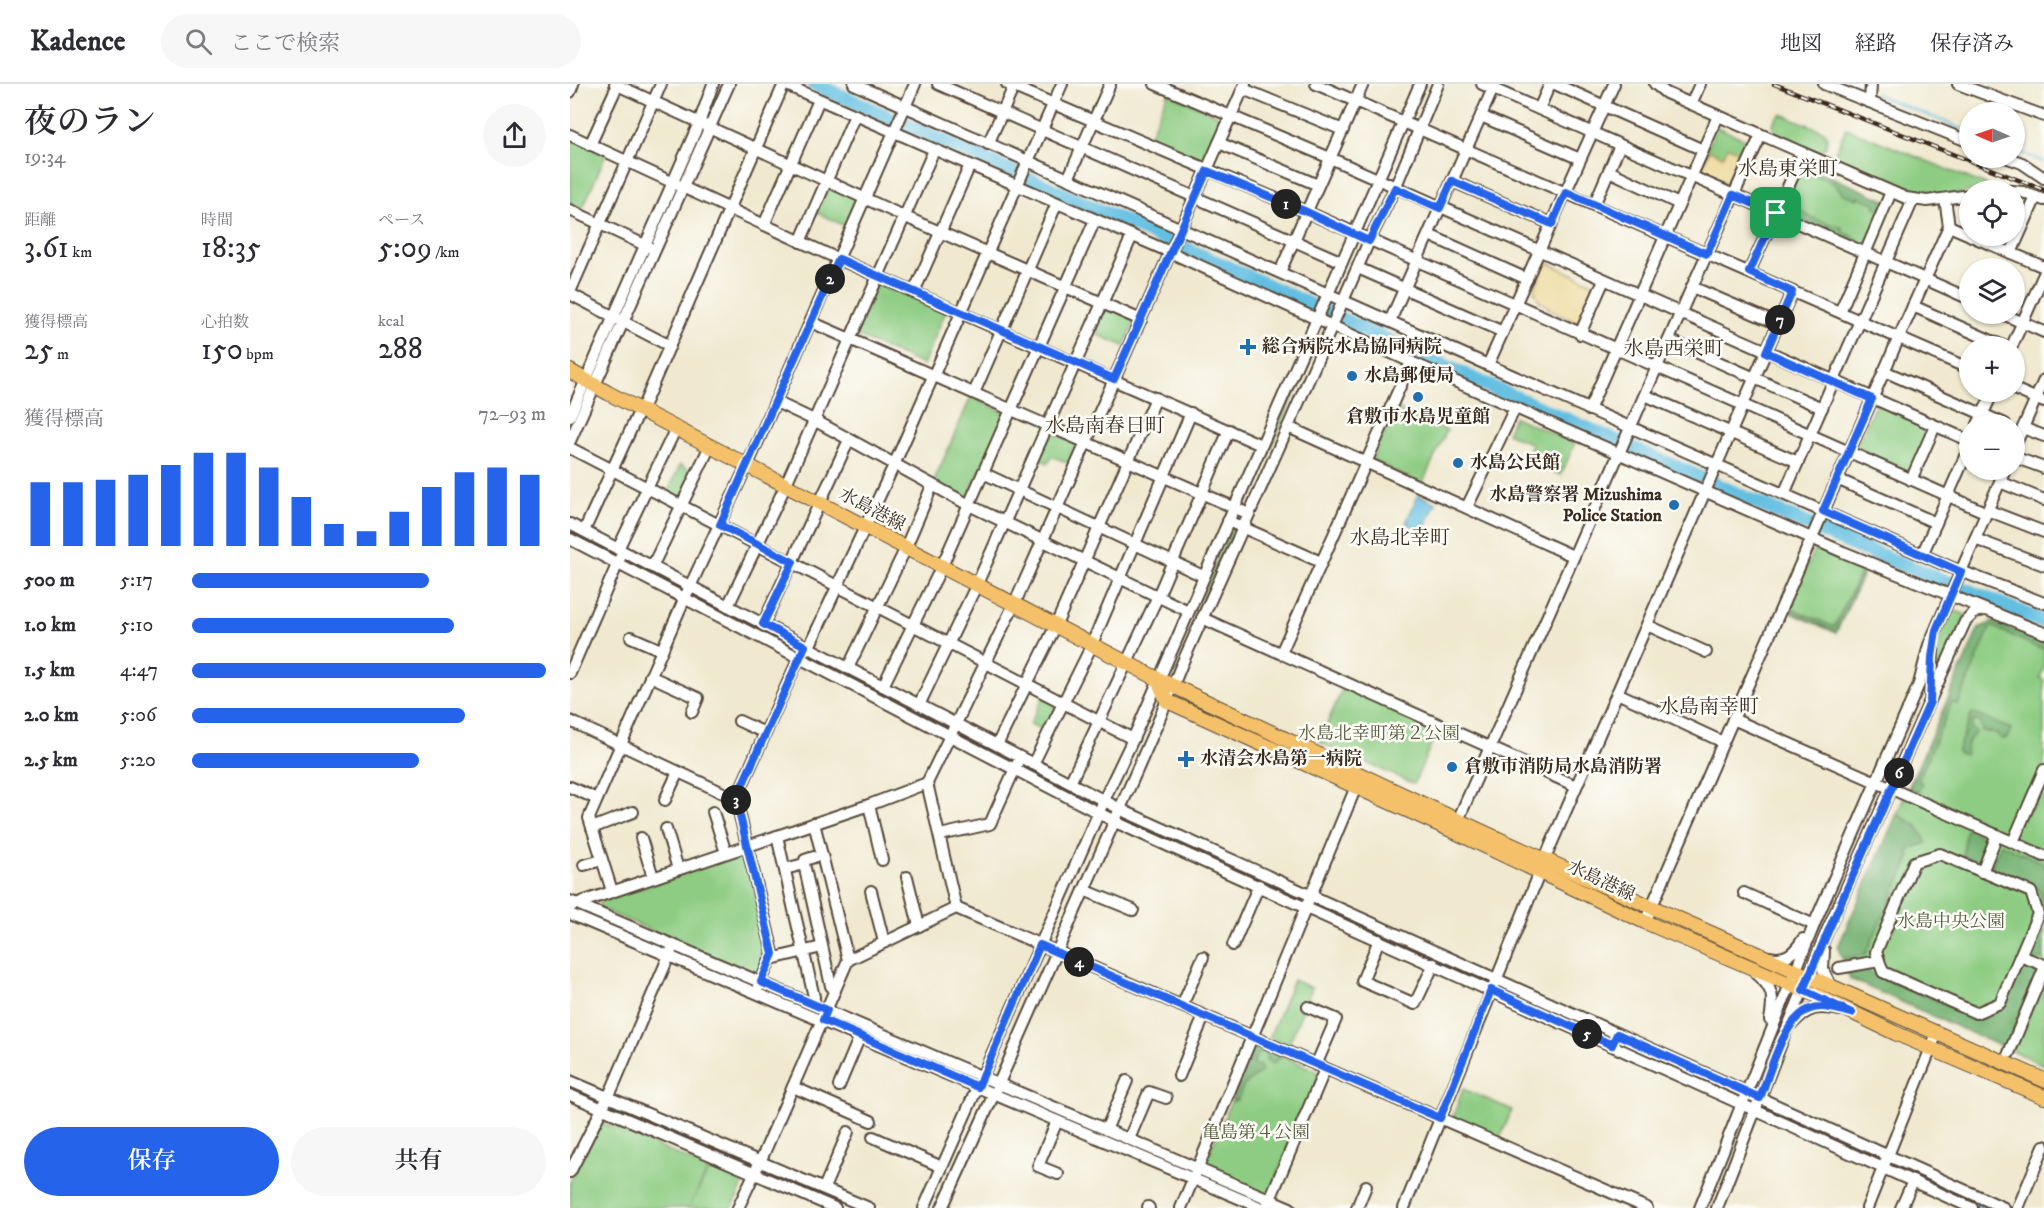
<!DOCTYPE html>
<html lang="ja">
<meta charset="utf-8">
<style>
body{margin:0;font-family:"IM FELL DW Pica","Noto Serif JP",serif;background:#f7f7f7;color:#2b2b33;height:100vh;display:flex;flex-direction:column;font-size:22px;white-space:nowrap}
*{box-sizing:border-box;margin:0}
p{font-size:20px;color:#7c7c81}
.icon{flex:none;width:33px;height:33px;fill:none;stroke:currentColor;stroke-width:2;stroke-linecap:round;stroke-linejoin:round}
.map{position:relative;flex:1;overflow:hidden}
.details{display:flex;flex-direction:column;background:#fff;width:570px}
.details>*{flex:none}
.needle{width:39px;rotate:272deg}
.tools{position:absolute;left:1389px;top:18px;display:grid;gap:12px}
.tools a{display:grid;place-items:center;width:66px;height:66px;border-radius:50%;background:#fff;box-shadow:0 2px 4px #0004;font-size:30px}
.pin{position:absolute;display:grid;place-items:center;width:51px;height:51px;color:#fff;margin:-26px;border-radius:12px;box-shadow:0 3px 9px #0006}
.km{position:absolute;width:30px;height:30px;margin:-15px;border-radius:50%;background:#222;color:#fff;font-size:16px;line-height:30px;text-align:center}
.round{display:grid;place-items:center;flex:none;width:63px;height:63px;border-radius:32px;background:#f7f7f7}
.head{display:flex;align-items:center;justify-content:space-between;height:102px;padding:0 24px}
h1{font-size:33px;font-weight:600;line-height:45px}
.metrics{display:grid;grid-template-columns:repeat(3,1fr);gap:9px;height:102px;padding:6px 24px}
.metrics div{display:grid;align-content:center}
.metrics b{font-size:30px;font-weight:600}
.metrics small{font-size:16px;font-weight:400}
.metrics p{font-size:16px}
.chart{height:168px;padding:12px 24px}
.chart p{display:flex;justify-content:space-between}
.chart svg{width:100%;height:108px;margin-top:6px;stroke:#2563eb;stroke-width:6}
.action{display:flex;gap:12px;margin-top:auto;padding:12px 24px}
.action a{flex:1;height:69px;border-radius:36px;background:#2563eb;color:#fff;font-size:24px;font-weight:600;line-height:69px;text-align:center}
.action a+a{background:#f7f7f7;color:#2b2b33}
ul{padding:0 24px;list-style:none;font-size:20px}
li{display:grid;grid-template-columns:96px 72px 1fr;align-items:center;height:45px}
li i{height:15px;border-radius:8px;background:#2563eb}
header{display:flex;align-items:center;gap:36px;box-sizing:border-box;height:84px;padding:0 30px;background:#fff;border-bottom:2px solid #e1e1e2}
header strong{font-size:28px}
nav{display:flex;gap:33px;margin-inline-start:auto;font-size:21px}
.search{width:420px;height:54px;background:#f7f7f7;display:flex;align-items:center;gap:15px;box-sizing:border-box;padding:0 21px;border-radius:33px;color:#7c7c81;font-size:22px}
main{display:flex;flex:1;min-height:0}
.map>svg:first-child{display:block}
</style>
<header>
<strong>Kadence</strong>
<div class="search"><svg class="icon" aria-label="search" viewBox="0 0 24 24"><circle cx="10" cy="10" r="6"/><path d="M15 15l6 6"/></svg>ここで検索</div>
<nav><a>地図</a><a>経路</a><a>保存済み</a></nav>
</header>
<main>
<section class="details">
<div class="head"><div><h1>夜のラン</h1><p>19:34</p></div><a class="round"><svg class="icon" aria-label="share" viewBox="0 0 24 24"><path d="M12 15V3M7 8l5-5 5 5M5 13v7h14v-7"/></svg></a></div>
<div class="metrics">
<div><p>距離</p><b>3.61<small> km</small></b></div>
<div><p>時間</p><b>18:35</b></div>
<div><p>ペース</p><b>5:09<small> /km</small></b></div>
</div>
<div class="metrics">
<div><p>獲得標高</p><b>25<small> m</small></b></div>
<div><p>心拍数</p><b>150<small> bpm</small></b></div>
<div><p>kcal</p><b>288</b></div>
</div>
<div class="chart"><p><span>獲得標高</span>72–93 m</p>
<svg viewBox="0 0 160 44" preserveAspectRatio="none"><path d="M5 44V18M15 44V18M25 44V17M35 44V15M45 44V11M55 44V6M65 44V6M75 44V12M85 44V24M95 44V35M105 44V38M115 44V30M125 44V20M135 44V14M145 44V12M155 44V15"/></svg>
</div>
<ul>
<li><b>500 m</b>5:17<i style="width:67%"></i></li>
<li><b>1.0 km</b>5:10<i style="width:74%"></i></li>
<li><b>1.5 km</b>4:47<i style="width:100%"></i></li>
<li><b>2.0 km</b>5:06<i style="width:77%"></i></li>
<li><b>2.5 km</b>5:20<i style="width:64%"></i></li>
</ul>
<div class="action"><a>保存</a><a>共有</a></div>
</section>
<div class="map">
<svg width="1474" height="1124" viewBox="0 0 1474 1124">
<rect width="100%" height="100%" fill="#fdfcf7"/>
<filter id="ink" filterUnits="userSpaceOnUse"><feTurbulence type="fractalNoise" baseFrequency=".0167" numOctaves="2"/><feDisplacementMap in="SourceGraphic" scale="12" xChannelSelector="R" yChannelSelector="G"/><feConvolveMatrix kernelMatrix="1 2 1 2 8 2 1 2 1" color-interpolation-filters="sRGB"/></filter>
<filter id="wash" filterUnits="userSpaceOnUse"><feTurbulence type="fractalNoise" baseFrequency=".008" numOctaves="4" result="noise"/><feDisplacementMap in="SourceGraphic" scale="24" xChannelSelector="R" yChannelSelector="G"/><feGaussianBlur stdDeviation="1.35" result="paint"/><feColorMatrix in="noise" values="0 0 0 0 0 0 0 0 0 0 0 0 0 0 0 0 0 1.4 0 .05"/><feComposite in="paint" operator="in"/></filter>
<g filter="url(#wash)">
<rect width="100%" height="100%" fill="#f0e9d0"/>
<!-- green -->
<g fill="#8dcc82" stroke="#647b50" stroke-width="1.5">
<polygon points="598,9 654,34 633,82 577,57"/>
<path d="M1211,30L1254,47L1257,53L1256,63C1239,77 1222,58 1207,50C1199,44 1204,34 1211,30Z"/>
<polygon points="1147,43 1175,55 1178,60 1157,105 1125,91"/>
<polygon points="1276,44 1423,104 1367,113 1335,110 1261,78"/>
<polygon points="0,54 36,70 12,126 0,121"/>
<polygon points="1231,80 1315,116 1294,165 1210,126"/>
<polygon points="257,101 290,116 277,143 245,128"/>
<polygon points="1454,115 1460,118 1442,158 1431,162 1411,152 1444,152 1445,116"/>
<polygon points="309,195 377,225 353,281 285,251"/>
<polygon points="534,221 566,236 554,262 522,248"/>
<polygon points="747,252 749,255 675,423 671,421"/>
<polygon points="401,313 436,329 396,417 363,399"/>
<polygon points="1306,319 1361,343 1340,392 1284,368"/>
<polygon points="823,323 877,346 852,400 802,377"/>
<polygon points="944,333 1005,359 991,391 965,380 965,377 956,373 962,360 937,349"/>
<polygon points="478,347 506,359 508,366 502,381 482,372 478,379 466,373"/>
<polygon points="110,381 124,388 110,419 96,412"/>
<polygon points="662,443 667,445 639,506 625,531 624,530"/>
<polygon points="1252,466 1295,486 1266,549 1217,527 1243,468"/>
<path d="M1380,525L1396,531L1365,594C1366,569 1370,549 1380,525Z"/>
<polygon points="1423,538 1474,558 1474,583 1470,594 1474,596 1474,981 1280,895 1268,863 1409,544"/>
<polygon points="774,601 869,642 844,700 749,658"/>
<polygon points="473,613 489,621 476,647 460,640"/>
<polygon points="171,770 176,772 199,867 188,890 185,891 29,824 29,818"/>
<polygon points="723,896 742,904 718,962 699,954"/>
<polygon points="689,961 747,987 749,991 701,1107 696,1110 637,1084 635,1079 684,963"/>
<polygon points="893,1005 942,1026 930,1054 883,1033"/>
<polygon points="31,1038 139,1084 120,1121 140,1084 174,1099 162,1124 0,1124 0,1098"/>
</g>
<!-- forest -->
<g fill="#72b070" stroke="#566d47" stroke-width="1.5">
<path d="M1231,80L1315,116L1311,126L1304,123L1306,120L1288,112L1287,115L1272,109C1264,94 1243,92 1229,86Z"/>
<path d="M1228,123C1237,136 1258,138 1273,144L1272,148L1288,155V162L1216,129L1217,126Z"/>
<polygon points="1278,479 1294,486 1266,548 1219,527 1221,524 1264,543 1290,489 1277,482"/>
<polygon points="1423,538 1474,558 1474,565 1464,562 1424,543 1420,544 1388,621 1382,618 1348,697 1352,699 1348,708 1339,704 1409,544"/>
<polygon points="1402,629 1441,645 1437,654 1432,655 1426,649 1412,647 1411,639 1406,636 1401,640 1402,645 1406,648 1399,656 1395,671 1387,668"/>
<polygon points="1327,730 1347,742 1357,759 1341,764 1338,768 1340,774 1295,871 1272,875 1268,863"/>
<polygon points="1396,745 1421,756 1411,780 1393,772"/>
<polygon points="1431,760 1474,779 1474,821 1468,805 1420,785"/>
<polygon points="1474,830 1474,871 1472,875 1463,877 1468,886 1437,960 1429,961 1419,957 1280,895 1278,888 1296,885 1297,888 1407,934 1433,923 1452,879 1463,877 1458,867"/>
<polygon points="689,961 712,972 702,980 696,975 697,971 692,968 688,969 683,979 686,982 689,981 692,987 674,1001 667,1016 662,1017 684,964"/>
</g>
<!-- sand -->
<g fill="#eeda9e" stroke="#94825e" stroke-width="1.5">
<polygon points="1158,63 1173,69 1171,76 1168,75 1157,99 1131,87 1139,66 1153,72"/>
<polygon points="976,178 1024,200 1007,239 978,225 979,223 970,218 964,206"/>
</g>
<!-- water -->
<g fill="#64bfe2" stroke="#507480" stroke-width="1.5">
<polygon points="848,411 866,419 853,447 836,439"/>
<polygon points="0,444 520,714 518,718 0,449"/>
<polygon points="562,735 916,894 915,899 560,740"/>
<polygon points="26,832 398,990 397,994 25,836"/>
<polygon points="934,902 1161,1005 1159,1010 933,907"/>
<polygon points="1203,1024 1424,1124 1412,1124 1201,1030"/>
</g>
<g fill="none" stroke-linecap="round" stroke-linejoin="round">
<!-- stream -->
<g stroke="#64bfe2" stroke-width="2">
<polyline points="256,0 327,32"/>
<polyline points="1280,0 1297,7"/>
<polyline points="1305,10 1400,48"/>
<polyline points="333,34 451,86"/>
<polyline points="1444,66 1474,78"/>
<polyline points="456,88 602,153"/>
<polyline points="610,157 749,220"/>
<polyline points="771,230 1051,354"/>
<polyline points="1059,357 1139,393"/>
<polyline points="1144,395 1243,439"/>
<polyline points="1251,442 1385,496"/>
<polyline points="1390,498 1474,532"/>
</g>
<!-- river -->
<polyline stroke="#64bfe2" stroke-width="15" points="244,0 612,163 921,303 1282,460 1474,538"/>
</g>
</g>
<g filter="url(#ink)">
<g fill="none" stroke-linecap="round" stroke-linejoin="round">
<!-- minor casing -->
<g stroke="#564739" stroke-width="14">
<g id="minor">
<polyline points="45,0 331,131 571,236"/>
<polyline points="214,0 593,165 841,278 1273,468 1474,549"/>
<polyline points="284,0 918,281 1380,483 1474,519"/>
<polyline points="368,0 772,178"/>
<polyline points="437,0 737,128 1417,429"/>
<polyline points="585,0 760,74 1400,357"/>
<polyline points="746,0 1400,285"/>
<polyline points="912,0 1400,215"/>
<polyline points="985,0 1133,66"/>
<polyline points="1085,0 1096,9 1336,114 1357,117 1400,111"/>
<polyline points="1254,0 1400,58"/>
<polyline points="1388,0 1474,32"/>
<polyline points="673,5 773,46"/>
<polyline points="0,8 3,0"/>
<polyline points="1300,18 1301,0"/>
<polyline points="1121,20 1130,0"/>
<polyline points="969,25 980,0"/>
<polyline points="911,32 1010,75"/>
<polyline points="0,51 264,173 691,361"/>
<polyline points="649,59 748,101"/>
<polyline points="418,60 445,0"/>
<polyline points="20,61 48,0"/>
<polyline points="1438,74 1452,79 1474,94"/>
<polyline points="1039,87 1109,120"/>
<polyline points="498,95 540,0"/>
<polyline points="882,97 982,140"/>
<polyline points="1431,106 1453,108 1474,116"/>
<polyline points="1024,121 1050,61"/>
<polyline points="0,126 79,163"/>
<polyline points="194,141 249,16"/>
<polyline points="1379,142 1400,151"/>
<polyline points="859,151 957,195"/>
<polyline points="1401,152 1474,183"/>
<polyline points="230,158 285,31"/>
<polyline points="1441,169 1466,113"/>
<polyline points="788,184 933,248"/>
<polyline points="710,188 793,0"/>
<polyline points="1179,188 1233,70"/>
<polyline points="1122,203 1208,240"/>
<polyline points="0,208 91,0"/>
<polyline points="344,208 400,81"/>
<polyline points="0,210 100,262"/>
<polyline points="1343,222 1433,262"/>
<polyline points="1270,228 1321,108"/>
<polyline points="1433,230 1474,248"/>
<polyline points="820,237 925,0"/>
<polyline points="241,238 679,430"/>
<polyline points="1010,250 1034,196"/>
<polyline points="1099,256 1252,324"/>
<polyline points="1442,262 1474,190"/>
<polyline points="918,281 1044,0"/>
<polyline points="1314,287 1435,340"/>
<polyline points="1444,305 1474,318"/>
<polyline points="404,309 487,119"/>
<polyline points="1075,311 1228,378"/>
<polyline points="206,318 244,336 399,421 618,527"/>
<polyline points="1019,326 1148,32"/>
<polyline points="0,332 129,39 143,0"/>
<polyline points="1408,340 1423,308"/>
<polyline points="718,343 1003,472"/>
<polyline points="1453,344 1474,352"/>
<polyline points="0,357 159,0"/>
<polyline points="0,364 563,655"/>
<polyline points="1444,364 1474,296"/>
<polyline points="1444,373 1474,384"/>
<polyline points="413,389 525,136"/>
<polyline points="1267,395 1366,439"/>
<polyline points="1341,396 1365,342"/>
<polyline points="1430,398 1474,416"/>
<polyline points="1214,410 1343,116"/>
<polyline points="897,423 945,324"/>
<polyline points="1417,426 1474,448"/>
<polyline points="658,437 751,478"/>
<polyline points="0,440 558,729 1434,1124"/>
<polyline points="14,447 67,332 75,318 214,0"/>
<polyline points="0,455 552,741 1402,1124"/>
<polyline points="1405,455 1474,481"/>
<polyline points="48,465 106,344"/>
<polyline points="1352,471 1400,361"/>
<polyline points="82,483 140,362"/>
<polyline points="158,522 212,409 364,66"/>
<polyline points="632,534 1006,702"/>
<polyline points="193,540 279,356"/>
<polyline points="1077,541 1136,568"/>
<polyline points="61,553 91,566"/>
<polyline points="239,563 324,381 492,0"/>
<polyline points="711,569 841,278"/>
<polyline points="278,584 332,472 362,402"/>
<polyline points="0,589 50,474"/>
<polyline points="80,592 128,614 122,628"/>
<polyline points="313,602 372,482 413,389 633,492"/>
<polyline points="1047,609 1153,658"/>
<polyline points="1360,611 1363,567"/>
<polyline points="349,621 407,500 562,152"/>
<polyline points="1163,635 1474,772"/>
<polyline points="0,637 166,715"/>
<polyline points="169,637 195,649"/>
<polyline points="427,661 486,541 586,314"/>
<polyline points="463,680 519,567 621,329"/>
<polyline points="500,699 588,512 659,346"/>
<polyline points="0,703 27,715"/>
<polyline points="95,716 108,688"/>
<polyline points="299,721 312,776"/>
<polyline points="143,728 156,769"/>
<polyline points="885,743 1122,203 1191,51"/>
<polyline points="22,744 63,728"/>
<polyline points="96,745 108,785"/>
<polyline points="370,751 420,740 447,680"/>
<polyline points="207,752 244,913 244,920"/>
<polyline points="71,754 83,793"/>
<polyline points="1443,758 1474,686"/>
<polygon points="1370,770 1461,808 1468,830 1430,919 1406,929 1313,888 1306,868 1344,778"/>
<polyline points="234,780 261,902 265,906"/>
<polyline points="14,781 32,776"/>
<polyline points="215,785 234,780 235,776 244,773"/>
<polyline points="1412,788 1427,751"/>
<polyline points="337,793 349,842"/>
<polyline points="514,806 563,826"/>
<polyline points="42,807 19,734 116,511 181,373 345,0"/>
<polyline points="301,807 314,858"/>
<polyline points="1174,809 1242,840"/>
<polyline points="0,817 720,1124"/>
<polyline points="3,821 299,721 357,699"/>
<polyline points="386,824 357,699 448,512 675,0"/>
<polyline points="0,830 692,1124"/>
<polyline points="1075,838 1326,260 1379,142 1375,115"/>
<polyline points="809,856 792,897 845,920 864,880"/>
<polyline points="663,861 689,801"/>
<polyline points="1254,866 1253,886 1262,904"/>
<polyline points="1450,872 1474,881"/>
<path d="M1200,873C1216,877 1225,868 1233,855"/>
<polyline points="201,875 252,863"/>
<polyline points="278,876 386,824 1077,1124"/>
<polyline points="1269,884 1309,877"/>
<path d="M1186,889C1204,905 1204,913 1200,936"/>
<polyline points="189,902 203,869 166,715 232,567"/>
<polyline points="612,922 633,873"/>
<polyline points="738,923 766,935 746,981"/>
<path d="M1223,939C1239,922 1249,922 1270,926"/>
<polyline points="1439,969 1474,885"/>
<polyline points="609,992 634,932"/>
<polyline points="0,997 299,1124"/>
<polyline points="269,1002 290,952"/>
<polyline points="223,1003 301,1037"/>
<polyline points="0,1011 265,1124"/>
<polyline points="487,1037 468,1082 488,1090"/>
<polyline points="536,1046 557,997"/>
<polyline points="303,1053 372,1083"/>
<polyline points="559,1055 579,1008 596,1014"/>
<polyline points="0,1088 42,1005 101,867"/>
<polyline points="254,1104 278,1048"/>
<polyline points="698,1120 755,985"/>
<polyline points="578,1123 579,1124"/>
<polyline points="168,1124 194,1069 278,876 244,739"/>
<polyline points="354,1124 540,703 563,655 850,0"/>
<polyline points="372,1124 429,999 586,643 611,582 718,343 799,157 825,104 868,0"/>
<polyline points="611,1124 788,698"/>
<polyline points="787,1124 796,1102"/>
<polyline points="834,1124 980,763 1222,208"/>
<polyline points="1130,1124 1246,836 1349,600 1359,561 1435,386"/>
<polyline points="1147,1124 1216,947 1259,843 1395,538 1405,528 1415,526"/>
<polyline points="1297,1124 1367,949"/>
<polyline points="1331,1124 1343,1097"/>
<polyline points="1448,1124 1474,1062"/>
</g>
</g>
<!-- major casing -->
<g stroke="#564739" stroke-width="16">
<g id="major">
<path d="M0,287L38,309L588,595C711,652 832,712 955,767C1128,845 1301,920 1474,996"/>
<polyline points="588,595 597,617 883,747 1075,838 1250,913 1325,949 1474,1013"/>
</g>
</g>
<!-- minor -->
<use href="#minor" stroke="#fff" stroke-width="10"/>
<!-- major -->
<use href="#major" stroke="#f4c16a" stroke-width="14"/>
<!-- rail casing -->
<g stroke="#3b2a1e" stroke-width="4.5">
<polyline id="rail" points="1204,0 1474,106"/>
</g>
<!-- rail -->
<use href="#rail" stroke="#fdfcf7" stroke-width="2" stroke-dasharray="7" stroke-linecap="butt"/>
</g>
</g>
<g fill="none" stroke-linecap="round" stroke-linejoin="round" filter="url(#ink)">
<!-- route casing -->
<g stroke="#fff" stroke-width="12">
<path id="route" d="M637,87L737,128L799,157L825,104L870,124L882,97L982,140L996,108L1137,170L1163,111L1206,129L1179,188L1222,208L1196,268L1302,315L1253,427L1391,488L1366,546L1362,573L1360,618L1260,843L1233,906L1282,929C1269,926 1254,920 1240,925C1213,935 1200,989 1190,1014L1047,950L1042,961L921,906L870,1034L470,861L408,1003L253,936L257,926L191,898L203,870L166,715L235,562L193,540L223,478L150,441L269,175L544,295Z"/>
</g>
<!-- route -->
<use href="#route" stroke="#2563eb" stroke-width="8"/>
</g>
<!-- markers -->
<g fill="#1f6fb2" stroke="#fdfcf7" stroke-width="2">
<path d="M675 254h6v6h6v6h-6v6h-6v-6h-6v-6h6z"/>
<circle cx="782" cy="292" r="6"/>
<circle cx="848" cy="313" r="6"/>
<circle cx="888" cy="379" r="6"/>
<circle cx="1104" cy="421" r="6"/>
<path d="M613 666h6v6h6v6h-6v6h-6v-6h-6v-6h6z"/>
<circle cx="882" cy="683" r="6"/>
</g>
<g text-anchor="middle" dominant-baseline="central" stroke-width="5" stroke-linejoin="round" paint-order="stroke">
<!-- poi labels -->
<g font-size="18" font-weight="bold" fill="#3b2a1e" stroke="#fdfcf7" text-anchor="start">
<text x="692" y="263">総合病院水島協同病院</text>
<text x="794" y="292">水島郵便局</text>
<text x="848" y="333" text-anchor="middle">倉敷市水島児童館</text>
<text x="900" y="379">水島公民館</text>
<text x="1092" y="411" text-anchor="end">水島警察署 Mizushima<tspan x="1092" dy="21">Police Station</tspan></text>
<text x="630" y="675">水清会水島第一病院</text>
<text x="894" y="683">倉敷市消防局水島消防署</text>
</g>
<!-- street labels -->
<g font-size="18" fill="#3b2a1e" stroke="#fdfcf7">
<text transform="translate(302 426) rotate(28)">水島港線</text>
<text transform="translate(1031 797) rotate(25)">水島港線</text>
</g>
<!-- park labels -->
<g font-size="18" fill="#545b3c" stroke="#fdfcf7">
<text x="809" y="650">水島北幸町第２公園</text>
<text x="1381" y="838">水島中央公園</text>
<text x="686" y="1049">亀島第４公園</text>
</g>
<!-- neighbourhood labels -->
<g font-size="20" fill="#3b2a1e" stroke="#fdfcf7">
<text x="1218" y="85">水島東栄町</text>
<text x="1104" y="265">水島西栄町</text>
<text x="535" y="342">水島南春日町</text>
<text x="830" y="454">水島北幸町</text>
<text x="1139" y="623">水島南幸町</text>
</g>
</g>
</svg>
<div class="tools">
<a><svg class="needle" viewBox="-14 -14 28 28"><path d="M0-13l5 13h-10z" fill="#e53935"/><path d="M0 13l5-13h-10z" fill="#7c7c81"/></svg></a>
<a><svg class="icon" aria-label="locate" viewBox="0 0 24 24"><circle cx="12" cy="12" r="6"/><path d="M12 2v4M12 18v4M2 12h4M18 12h4"/></svg></a>
<a><svg class="icon" aria-label="layers" viewBox="0 0 24 24"><path d="M12 4l9 5-9 5-9-5zM3 14l9 5 9-5"/></svg></a>
<a>+</a>
<a>−</a>
</div>
<div class="pin" style="left:1206px;top:129px;background:#1e9e55"><svg class="icon" aria-label="arrive" viewBox="0 0 24 24"><path d="M6 21V4h12l-3 4 3 4H6"/></svg></div>
<b class="km" style="left:716px;top:120px">1</b>
<b class="km" style="left:260px;top:195px">2</b>
<b class="km" style="left:166px;top:716px">3</b>
<b class="km" style="left:509px;top:878px">4</b>
<b class="km" style="left:1017px;top:950px">5</b>
<b class="km" style="left:1329px;top:689px">6</b>
<b class="km" style="left:1210px;top:236px">7</b>
</div>
</main>
